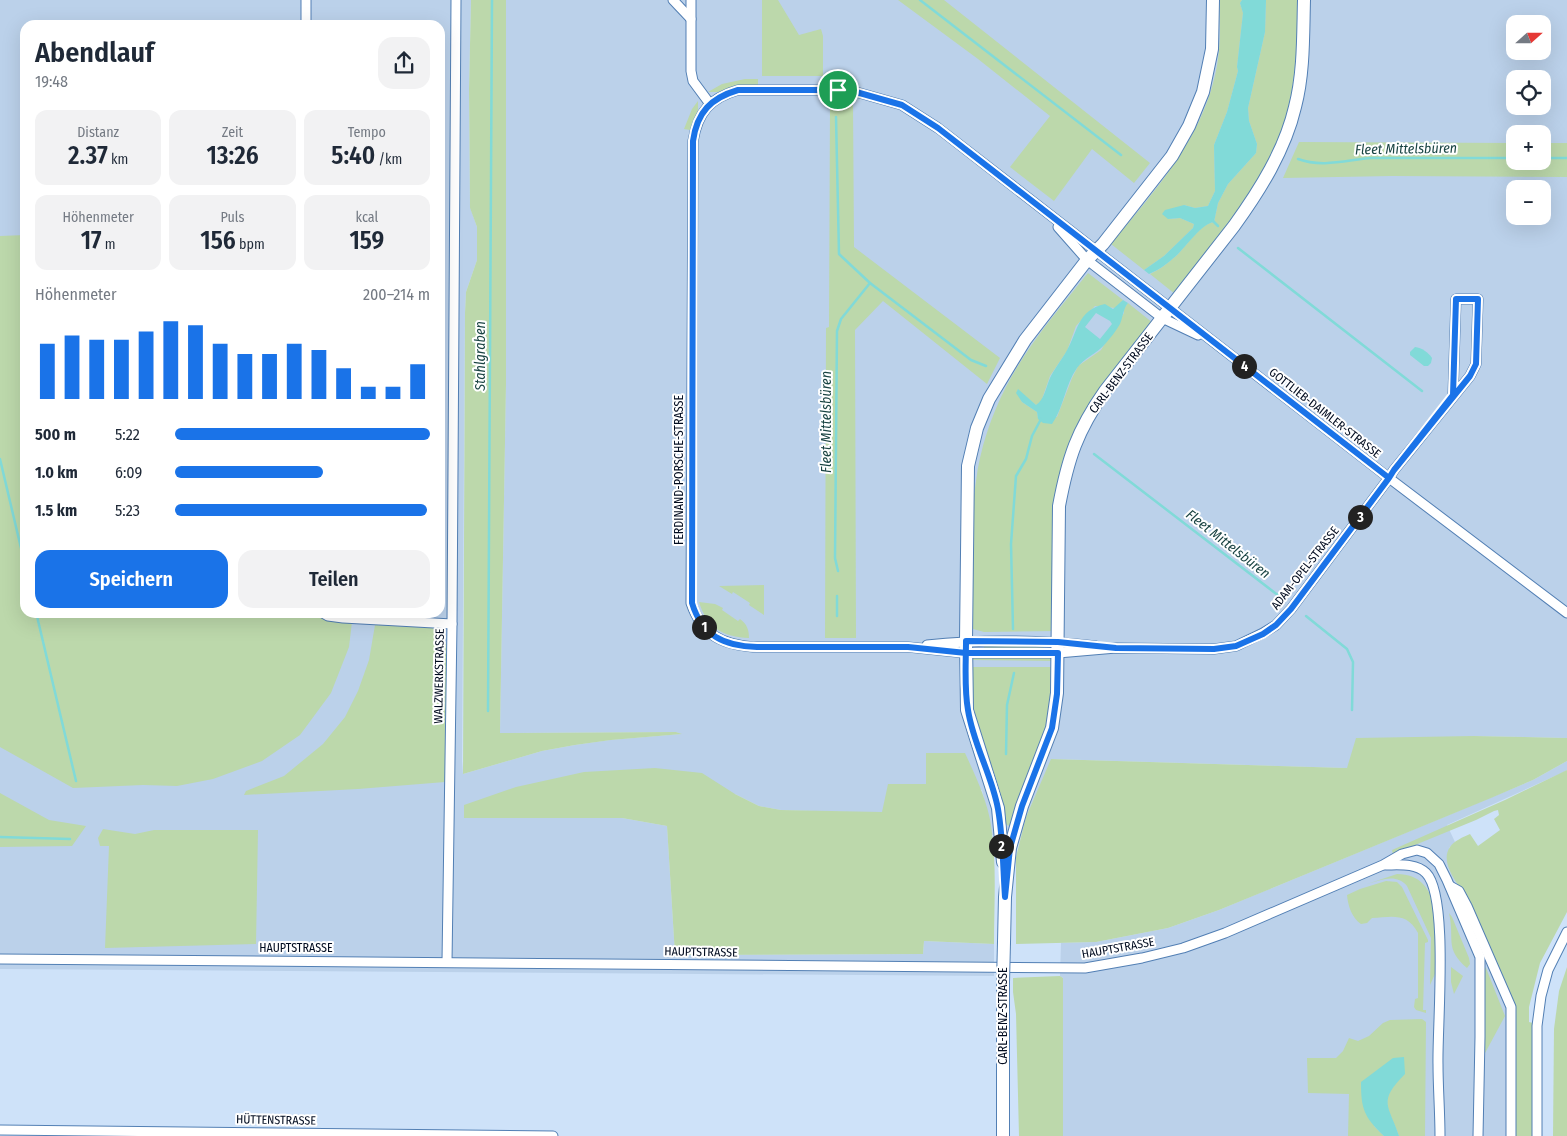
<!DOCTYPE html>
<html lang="de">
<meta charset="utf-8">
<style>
body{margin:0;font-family:"Fira Sans Condensed",sans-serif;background:#f2f2f3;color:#1f2937;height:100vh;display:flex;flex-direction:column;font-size:19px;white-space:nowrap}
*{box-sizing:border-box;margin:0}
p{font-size:16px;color:#747a83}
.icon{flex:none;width:28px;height:28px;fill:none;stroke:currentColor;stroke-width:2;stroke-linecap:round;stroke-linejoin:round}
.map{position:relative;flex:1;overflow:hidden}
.side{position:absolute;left:20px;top:20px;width:425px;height:598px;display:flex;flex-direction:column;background:#fff;border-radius:15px;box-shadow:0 5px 20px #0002}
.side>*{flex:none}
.needle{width:32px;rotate:69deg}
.controls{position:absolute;left:1506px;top:15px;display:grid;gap:10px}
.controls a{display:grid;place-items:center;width:45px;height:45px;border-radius:10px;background:#fff;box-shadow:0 5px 20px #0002;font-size:25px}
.pin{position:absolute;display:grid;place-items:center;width:42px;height:42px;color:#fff;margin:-21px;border:2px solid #fff;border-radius:50%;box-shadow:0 1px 5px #0007}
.km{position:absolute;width:25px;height:25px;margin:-12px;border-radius:50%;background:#222;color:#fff;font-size:14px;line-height:25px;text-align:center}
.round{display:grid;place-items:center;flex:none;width:52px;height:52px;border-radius:15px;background:#f2f2f3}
.headline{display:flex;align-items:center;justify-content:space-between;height:85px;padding:0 15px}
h1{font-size:28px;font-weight:600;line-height:38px}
.metrics{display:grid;grid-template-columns:repeat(3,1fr);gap:8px;height:85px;padding:5px 15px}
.metrics div{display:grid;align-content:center;border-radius:12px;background:#f2f2f3;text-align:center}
.metrics b{font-size:25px;font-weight:600}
.metrics small{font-size:14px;font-weight:400}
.metrics p{font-size:14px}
.chart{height:140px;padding:10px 15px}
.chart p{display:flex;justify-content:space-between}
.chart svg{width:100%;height:90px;margin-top:5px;stroke:#1a73e8;stroke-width:6}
.action{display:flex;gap:10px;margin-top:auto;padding:10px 15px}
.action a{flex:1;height:58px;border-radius:15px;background:#1a73e8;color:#fff;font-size:20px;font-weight:600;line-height:58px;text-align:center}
.action a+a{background:#f2f2f3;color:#1f2937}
ul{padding:0 15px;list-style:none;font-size:16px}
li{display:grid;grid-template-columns:80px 60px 1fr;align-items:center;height:38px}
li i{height:12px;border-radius:6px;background:#1a73e8}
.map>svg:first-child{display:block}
</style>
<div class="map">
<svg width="1567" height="1136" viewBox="0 0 1567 1136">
<rect width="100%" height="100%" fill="#cee2f9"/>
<!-- built -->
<g fill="#bbd1ea" fill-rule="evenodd">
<path d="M0,0H471L469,89L470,207L477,227V260L466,292L465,313L462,761L463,774L542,751L575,745L610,740L681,734L676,732L500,733L506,384V0H1567V738L1474,736L1347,768L1052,759L1026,817L1022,833L992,835L982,790L926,784L882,813L781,810L759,806L735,794L546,817L622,818L667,826L675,955L923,954L924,941L994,944V976L0,969ZM1515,24H1542V51H1515ZM25,25H440V612H25ZM1515,79H1542V106H1515ZM1515,134H1542V161H1515ZM1515,189H1542V216H1515Z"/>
<polygon points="1567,761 1567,770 1564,772 1447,825 1455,842 1449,848 1462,892 1514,1009 1515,1136 1063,1136 1063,978 1060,976 1061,943 1096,942 1168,928 1219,910 1533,780"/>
</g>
<!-- green -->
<g fill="#bcd8ab">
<polygon points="471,0 506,0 506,384 500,733 676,732 682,734 611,740 575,745 542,751 463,774 465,313 466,292 477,260 477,227 470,208 469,89"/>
<polygon points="762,0 778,0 799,35 821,29 823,36 823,76 762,76"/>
<polygon points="898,0 944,0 1150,163 1134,183 1092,149 1054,201 1010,167 1050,116 978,59"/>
<path d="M1220,0H1242L1240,3L1243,13L1237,67L1238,71L1227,112L1214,145L1215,191L1208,206L1195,208L1184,205L1168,219L1180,218L1194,224L1193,228L1164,256L1144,270L1111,244C1159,186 1212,128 1219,50C1221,33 1219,16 1220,0Z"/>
<path d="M1266,0H1299C1297,46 1296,88 1282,132C1265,189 1211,247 1175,294L1150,274C1159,270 1168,263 1176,256C1186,247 1201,223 1214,222L1218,203L1228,184L1256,153L1257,144L1249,121L1248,108L1265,32Z"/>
<polygon points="745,79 758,79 758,85 732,87 718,92 708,92 722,84"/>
<polygon points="698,101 698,110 690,130 684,129 692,109"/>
<polygon points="830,101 853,103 854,247 1000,358 987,384 883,301 855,330 856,638 825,638 826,328 829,327"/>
<polygon points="1299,142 1515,143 1515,161 1542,161 1543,143 1567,143 1567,177 1392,176 1283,178"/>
<polygon points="25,235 25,612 353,613 349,647 331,693 300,735 262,761 213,779 177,786 143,785 73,788 0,747 0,236"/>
<path d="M1088,273L1123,300L1116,308L1095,306L1076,326L1067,351L1050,376L1041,402L1036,405L1017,390L1022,402L1037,412L1038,418L1057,417L1072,378L1078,366L1101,350L1124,313V308L1128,303L1153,323L1067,452L1055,631L984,632L973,629C973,580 968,529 976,481C980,449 991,416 1006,387C1027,346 1059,309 1088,273Z"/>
<polygon points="440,465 443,465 444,592 440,594"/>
<polygon points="764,585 764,615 749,605 750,603 733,592 732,594 719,586"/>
<path d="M699,602L715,604L723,608L722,610L738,621L740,619C747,624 749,630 749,638C723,637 707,628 699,602Z"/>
<path d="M375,625L432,628C442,632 445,638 447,649L445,782L358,789L244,795L246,791L284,776L323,744L345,717L358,691L369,660Z"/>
<polygon points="984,645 1041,646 1044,646 1044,649 987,648 984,648"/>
<polygon points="974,657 1053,658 1055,661 972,660"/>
<path d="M972,667H1055L1050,724L1012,824L1009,826L1005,824C1004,787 985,755 976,720C972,703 973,684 972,667Z"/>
<polygon points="1474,736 1567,738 1567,761 1533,780 1491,798 1219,910 1168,928 1096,942 1016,944 1016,857 1026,817 1051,759 1347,768 1356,738"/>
<path d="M926,753H965C976,777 987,800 991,825C997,864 994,905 994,944L924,941L923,954L675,955L667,826L622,818H464V805L516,787L584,772L655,768L702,773L735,794L759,806L781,810L882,812L888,784H926Z"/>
<path d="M1567,770V912L1540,963L1529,1007V1022L1533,1023V1136H1515V1020L1462,891C1455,880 1440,861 1450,847C1454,841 1463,837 1470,834L1478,846L1500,830L1494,819L1499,815L1498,810L1494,811L1476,820L1393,854L1392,850L1505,800Z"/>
<polygon points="0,793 49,820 86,826 72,846 0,847"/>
<polygon points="103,829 135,834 154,830 258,830 256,944 105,948 109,846 100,846 98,838"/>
<path d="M1397,874C1420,874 1430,888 1435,909V974L1430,985L1431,938L1407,886C1396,872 1378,881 1364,885Z"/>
<path d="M1386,881L1397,882L1402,887L1428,940V942L1425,943L1423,1010H1426V1013L1416,1010L1414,1007L1415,999L1418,998V933C1407,912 1392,917 1372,918L1367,923L1361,924C1352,918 1348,906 1347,895L1360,889Z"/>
<path d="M1449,913L1452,917L1469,958L1470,964L1467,968C1444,948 1455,940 1449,913Z"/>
<polygon points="1451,967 1463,976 1454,994 1451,982"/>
<polygon points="1484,967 1486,968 1505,1016 1484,1055"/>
<polygon points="1567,967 1567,1136 1553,1136 1554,1029 1559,991"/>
<polygon points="1060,976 1063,978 1063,1136 1019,1136 1016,1014 1013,992 1013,978"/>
<path d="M1422,1019L1426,1022L1425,1136H1399C1388,1105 1377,1102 1404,1074V1057L1374,1126L1384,1136H1348L1349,1094L1308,1093L1307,1058H1336L1343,1051L1349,1038L1358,1041L1369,1036L1383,1023L1390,1020Z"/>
</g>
<!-- water -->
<g fill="#81dad8" fill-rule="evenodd">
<path d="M1242,0H1266L1265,32L1248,108L1249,121L1257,144L1256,153L1228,184L1218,203L1214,222C1202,223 1186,247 1176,256C1168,263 1159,270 1149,274L1144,270L1164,256L1193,228L1194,224L1180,218L1168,219L1162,214L1165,210L1184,205L1195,208L1208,206L1215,191L1214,145L1227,112L1238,71L1237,67L1243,13L1240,3Z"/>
<path d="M1123,300L1128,303C1123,309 1123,317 1120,324C1116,331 1111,337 1106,343C1098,353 1084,358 1077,368C1065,385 1064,407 1052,424L1043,423L1038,419L1037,412L1022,402L1016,393L1018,389L1036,405C1044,400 1046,387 1050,378C1054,369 1061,361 1066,352C1078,332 1077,310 1105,304L1113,309ZM1096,313L1110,321L1112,324L1100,339L1085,327Z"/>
<path d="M1415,347C1422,348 1428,352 1432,358L1431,363L1428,366H1424L1410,355V352Z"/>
<path d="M1404,1057L1405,1074C1377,1102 1389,1105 1399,1136H1384C1364,1117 1361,1109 1361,1082L1393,1058Z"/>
</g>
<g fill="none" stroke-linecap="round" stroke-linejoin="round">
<!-- stream -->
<g stroke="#81dad8" stroke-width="2.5">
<polyline points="920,0 1121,155"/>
<polyline points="836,117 839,254 870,283 971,360 986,366"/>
<polyline points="1542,158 1567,158"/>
<path d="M1298,159C1322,168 1347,160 1371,158H1515"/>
<polyline points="1212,220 1218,226"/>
<polyline points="1238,248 1422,391"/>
<polyline points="1094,454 1279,596"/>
<polyline points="0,459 25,565"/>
<polyline points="838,571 835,558 837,331 841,319 870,283"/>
<polyline points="36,612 76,781"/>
<polyline points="837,616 837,596"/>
<polyline points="1306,616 1347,649 1353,662 1352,710"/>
<polyline points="1013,629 1011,544 1016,476 1026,459 1032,436 1041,419"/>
<polyline points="488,711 492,0"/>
<polyline points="1006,754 1007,705 1014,673"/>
<polyline points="0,837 70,839"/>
</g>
<!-- street casing -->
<g stroke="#527fb4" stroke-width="11">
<g id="street">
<polyline points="673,0 691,19"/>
<polyline points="691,0 691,71 693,81 710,104"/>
<polyline points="306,25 306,0"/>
<polyline points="1058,227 1087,260 1162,318 1198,335"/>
<path d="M1453,395L1456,299H1478L1476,364L1470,376L1394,470L1389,478L1291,609L1276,625L1263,633L1236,646L1214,649L1116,648L1058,653H966L908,647H753C721,644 702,635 691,603L693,141C698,112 710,98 738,90H849L902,105L938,128L1389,478L1567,613"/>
<polyline points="321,612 328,616 343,618 452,624"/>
<path d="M927,645C983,639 1040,640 1096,646"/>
<path d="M1386,865C1399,865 1416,863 1426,873C1449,896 1437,1027 1438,1064C1438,1088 1440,1112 1440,1136"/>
<polyline points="1450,886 1459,891 1467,906 1511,1007 1511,1136"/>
<polyline points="0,959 1085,968 1142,958 1183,948 1225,933 1383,865 1402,854 1417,850 1427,853 1439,864 1447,880 1480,957 1480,1037 1478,1136"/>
<polyline points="447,962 452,624 456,0"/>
<polyline points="0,1130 553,1136"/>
<polyline points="1537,1136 1537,1026 1541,996 1548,970 1567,932"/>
</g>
</g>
<!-- secondary casing -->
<g stroke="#527fb4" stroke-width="14">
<g id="secondary">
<polyline points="1003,862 998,808 967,710 966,641 968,466 977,428 989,399 1025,340 1087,260 1103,244 1172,156 1189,126 1203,92 1212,49 1213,0"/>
<path d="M1004,942L1005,897L1010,848L1022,806L1052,728L1057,693L1059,506C1068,458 1077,431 1105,391L1234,226C1260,190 1285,150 1295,107C1304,73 1303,35 1304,0"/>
<polyline points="1003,1136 1003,982"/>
</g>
</g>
<!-- street -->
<use href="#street" stroke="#fff" stroke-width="9"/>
<!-- secondary -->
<use href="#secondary" stroke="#fff" stroke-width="12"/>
<!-- secondary-bridge casing -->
<g stroke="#527fb4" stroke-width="14" stroke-linecap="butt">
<polyline id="secondary-bridge" points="1003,982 1004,942"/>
</g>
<!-- secondary-bridge -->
<use href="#secondary-bridge" stroke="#fff" stroke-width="12"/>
</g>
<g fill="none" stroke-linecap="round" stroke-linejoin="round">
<!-- route casing -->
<g stroke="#fff" stroke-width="10">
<path id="route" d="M838,90H738C711,98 697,112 693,141L692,603C702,636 724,646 757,647H908L966,653H1058L1057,694L1052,728L1022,806L1010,848L1005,897C1003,868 1003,837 998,809C992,775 973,744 968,710C964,688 966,664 966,641L1058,642L1116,648L1214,649L1236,646L1263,634L1276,625L1291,609L1389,478L1394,470L1453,395L1456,299H1478L1476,364L1470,376L1394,470L1389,478L938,128L902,105L849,90H838"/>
</g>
<!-- route -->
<use href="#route" stroke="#1a73e8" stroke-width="6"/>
</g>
<g text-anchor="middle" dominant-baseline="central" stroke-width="4" stroke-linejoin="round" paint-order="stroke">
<!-- street labels -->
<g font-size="12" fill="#000b1f" stroke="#fff">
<text transform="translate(1121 373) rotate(-53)">CARL-BENZ-STRASSE</text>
<text transform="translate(1325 413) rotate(38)">GOTTLIEB-DAIMLER-STRASSE</text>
<text transform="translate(679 470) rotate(-90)">FERDINAND-PORSCHE-STRASSE</text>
<text transform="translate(1305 568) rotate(-52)">ADAM-OPEL-STRASSE</text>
<text transform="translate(439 676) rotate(-89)">WALZWERKSTRASSE</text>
<text x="296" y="948">HAUPTSTRASSE</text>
<text transform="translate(1118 948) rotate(-10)">HAUPTSTRASSE</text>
<text transform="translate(701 952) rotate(1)">HAUPTSTRASSE</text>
<text transform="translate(1003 1016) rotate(-90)">CARL-BENZ-STRASSE</text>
<text transform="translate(276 1120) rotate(1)">HÜTTENSTRASSE</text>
</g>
<!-- water labels -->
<g font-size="14" font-style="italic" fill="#1a4443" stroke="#fff">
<text transform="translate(1406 149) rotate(-1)">Fleet Mittelsbüren</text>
<text transform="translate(480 356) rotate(-90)">Stahlgraben</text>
<text transform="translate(826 422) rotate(-90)">Fleet Mittelsbüren</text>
<text transform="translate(1228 544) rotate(38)">Fleet Mittelsbüren</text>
</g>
</g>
</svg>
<div class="controls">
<a><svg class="needle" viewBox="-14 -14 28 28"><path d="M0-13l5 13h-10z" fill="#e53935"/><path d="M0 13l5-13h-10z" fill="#747a83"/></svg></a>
<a><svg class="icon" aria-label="locate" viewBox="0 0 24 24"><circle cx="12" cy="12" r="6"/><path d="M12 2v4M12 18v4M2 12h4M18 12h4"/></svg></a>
<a>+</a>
<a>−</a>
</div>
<div class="pin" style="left:838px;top:90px;background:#1e9e55"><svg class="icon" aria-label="arrive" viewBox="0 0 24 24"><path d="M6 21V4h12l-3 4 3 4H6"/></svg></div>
<b class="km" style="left:704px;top:627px">1</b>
<b class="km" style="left:1001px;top:846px">2</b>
<b class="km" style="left:1360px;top:517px">3</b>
<b class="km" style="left:1244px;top:366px">4</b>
<section class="side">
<div class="headline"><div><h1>Abendlauf</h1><p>19:48</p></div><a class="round"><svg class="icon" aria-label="share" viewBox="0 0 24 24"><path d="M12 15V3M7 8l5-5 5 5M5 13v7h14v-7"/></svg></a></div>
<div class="metrics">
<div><p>Distanz</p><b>2.37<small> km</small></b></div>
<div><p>Zeit</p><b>13:26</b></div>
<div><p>Tempo</p><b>5:40<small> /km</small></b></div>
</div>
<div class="metrics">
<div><p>Höhenmeter</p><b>17<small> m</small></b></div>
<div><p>Puls</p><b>156<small> bpm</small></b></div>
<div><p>kcal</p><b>159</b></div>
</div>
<div class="chart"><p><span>Höhenmeter</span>200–214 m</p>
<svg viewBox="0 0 160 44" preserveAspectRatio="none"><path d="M5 44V17M15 44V13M25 44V15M35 44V15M45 44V11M55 44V6M65 44V8M75 44V17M85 44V22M95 44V22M105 44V17M115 44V20M125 44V29M135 44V38M145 44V38M155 44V27"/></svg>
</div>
<ul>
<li><b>500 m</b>5:22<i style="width:100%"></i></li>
<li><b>1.0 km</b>6:09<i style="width:58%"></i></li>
<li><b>1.5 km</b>5:23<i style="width:99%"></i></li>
</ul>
<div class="action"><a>Speichern</a><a>Teilen</a></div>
</section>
</div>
